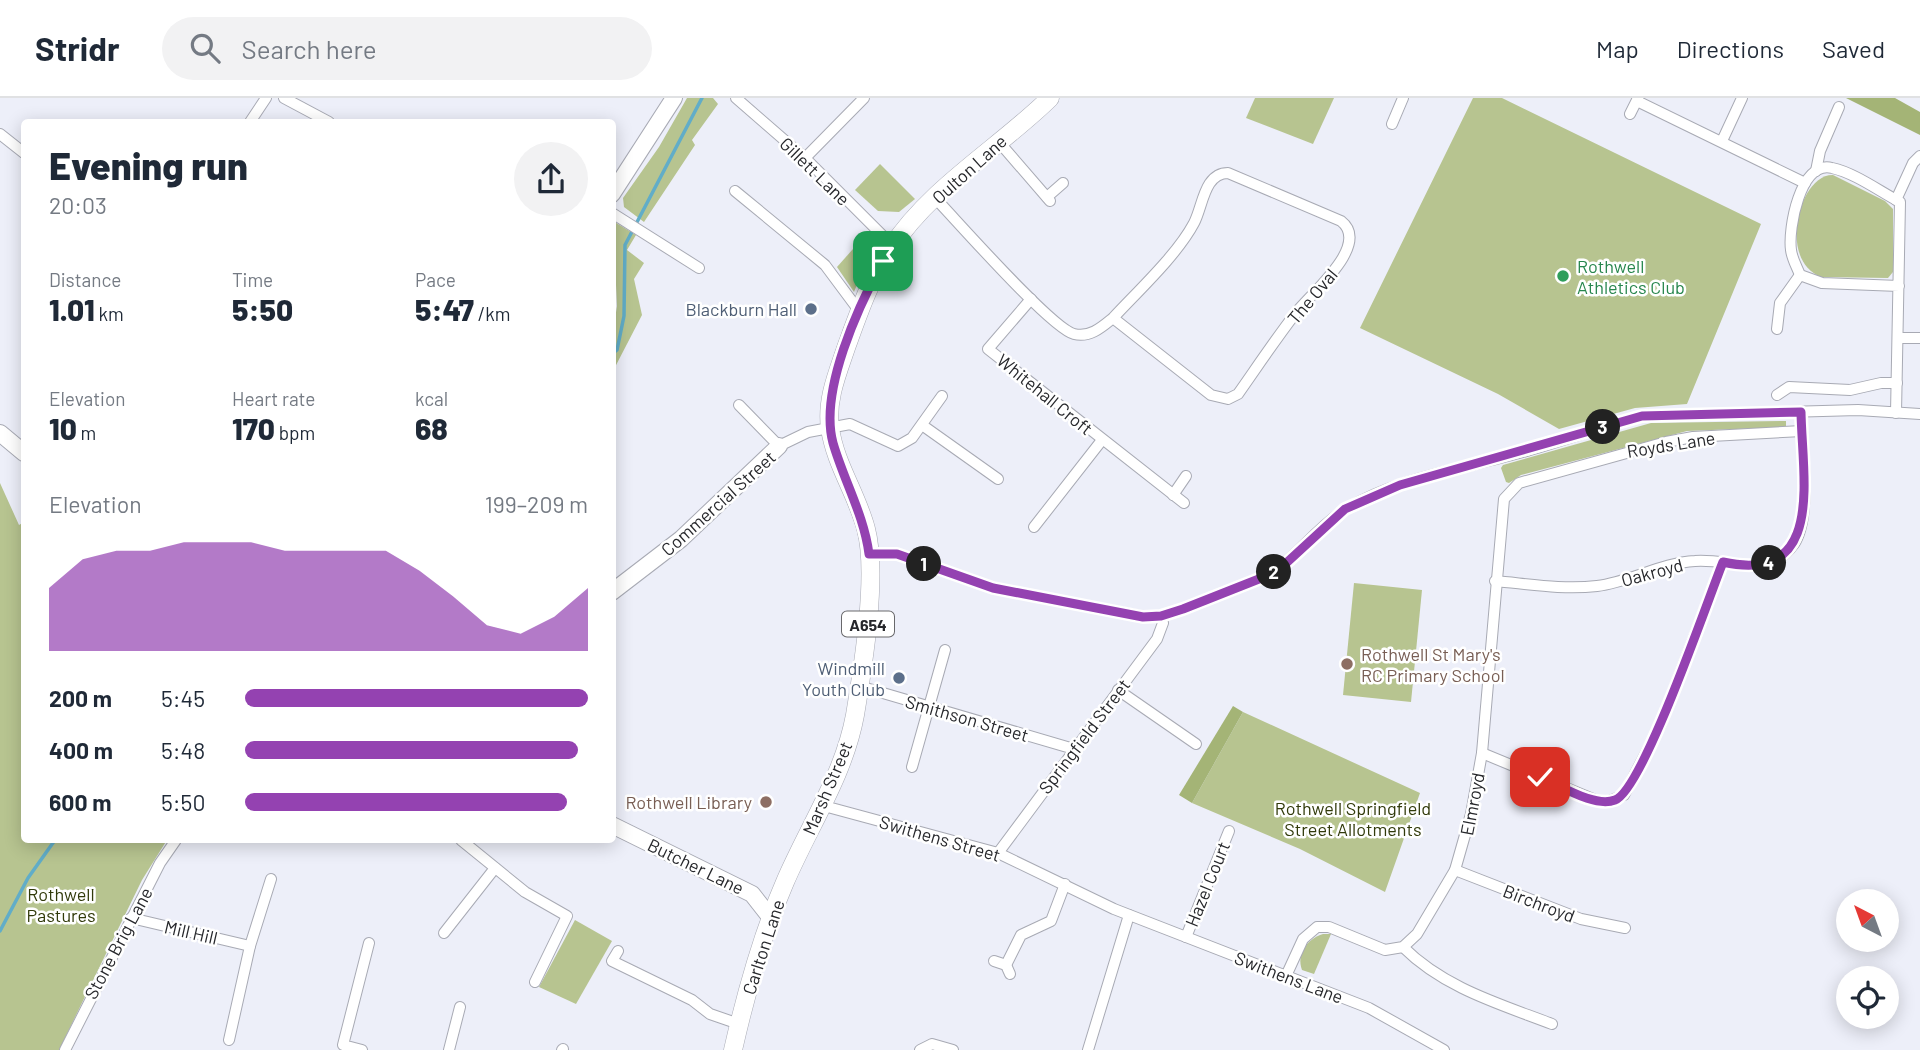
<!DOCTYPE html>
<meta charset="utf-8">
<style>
body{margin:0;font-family:Barlow,sans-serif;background:#f2f2f3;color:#1f2937;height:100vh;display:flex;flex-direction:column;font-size:26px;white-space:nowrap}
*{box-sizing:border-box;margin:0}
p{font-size:23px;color:#747a83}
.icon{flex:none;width:38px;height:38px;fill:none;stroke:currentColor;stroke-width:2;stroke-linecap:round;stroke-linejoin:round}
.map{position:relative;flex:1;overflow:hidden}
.drawer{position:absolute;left:21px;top:21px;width:595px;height:724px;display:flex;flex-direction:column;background:#fff;border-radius:7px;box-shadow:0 4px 18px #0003}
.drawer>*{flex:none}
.needle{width:46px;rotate:319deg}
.controls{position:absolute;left:1836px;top:791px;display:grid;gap:14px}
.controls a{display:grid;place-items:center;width:63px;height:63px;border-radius:50%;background:#fff;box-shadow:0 4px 18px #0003;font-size:35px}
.pin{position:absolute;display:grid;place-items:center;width:60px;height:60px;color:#fff;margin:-30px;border-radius:14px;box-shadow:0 4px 10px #0006}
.km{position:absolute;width:35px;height:35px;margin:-18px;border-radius:50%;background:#222;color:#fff;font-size:19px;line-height:35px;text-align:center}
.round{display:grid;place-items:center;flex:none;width:74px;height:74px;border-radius:37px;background:#f2f2f3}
.headline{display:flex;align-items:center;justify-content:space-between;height:119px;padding:0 28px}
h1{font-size:38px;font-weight:800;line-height:52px}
.metrics{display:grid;grid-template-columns:repeat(3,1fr);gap:10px;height:119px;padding:7px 28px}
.metrics div{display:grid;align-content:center}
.metrics b{font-size:30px;font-weight:800}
.metrics small{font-size:19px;font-weight:400}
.metrics p{font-size:19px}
.chart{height:196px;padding:14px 28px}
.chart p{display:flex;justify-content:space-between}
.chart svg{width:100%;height:126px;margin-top:7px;fill:#9442b1;opacity:.7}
ul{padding:0 28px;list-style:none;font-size:23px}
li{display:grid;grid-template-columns:112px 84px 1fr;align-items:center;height:52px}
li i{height:18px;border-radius:9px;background:#9442b1}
header{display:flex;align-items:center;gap:42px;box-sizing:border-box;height:98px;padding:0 35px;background:#fff;border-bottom:2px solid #e0e1e3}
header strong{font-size:33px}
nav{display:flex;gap:38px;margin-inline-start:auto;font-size:24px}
.search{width:490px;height:63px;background:#f2f2f3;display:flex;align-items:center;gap:18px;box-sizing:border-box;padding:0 24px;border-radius:38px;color:#747a83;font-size:26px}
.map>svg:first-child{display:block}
</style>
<header>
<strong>Stridr</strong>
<div class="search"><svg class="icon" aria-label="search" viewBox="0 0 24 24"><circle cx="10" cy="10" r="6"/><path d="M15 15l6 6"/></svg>Search here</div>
<nav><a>Map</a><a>Directions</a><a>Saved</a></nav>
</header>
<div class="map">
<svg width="1920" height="952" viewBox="0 0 1920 952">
<rect width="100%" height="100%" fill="#edeff9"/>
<!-- green -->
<g fill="#b7c490">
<polygon points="687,0 713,0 718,6 692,42 695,47 644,124 624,109 623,100 659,49"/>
<polygon points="1255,0 1334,0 1313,46 1246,20"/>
<polygon points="1473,0 1502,0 1761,126 1687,306 1635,310 1559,331 1498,296 1360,230"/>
<polygon points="880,66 915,101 899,114 878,113 855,92"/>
<path d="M1833,77L1885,103L1893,111V174L1888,180L1821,179C1777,162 1799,76 1833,77Z"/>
<polygon points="613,123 636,137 627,152 644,165 634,181 642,217 613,273 613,233 617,208"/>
<polygon points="861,142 864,169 854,194 837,169"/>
<polygon points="1786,323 1786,329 1687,333 1521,377 1509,385 1506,384 1501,370 1503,367 1651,325"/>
<polygon points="0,385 19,427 24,424 24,742 167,742 142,782 59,952 0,952"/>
<polygon points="1354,485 1422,492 1411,604 1343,597"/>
<polygon points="1243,614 1420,695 1385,794 1300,751 1192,705"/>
<polygon points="575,822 612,843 576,906 539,889"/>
<path d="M1323,836H1331L1314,876L1302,872C1296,856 1307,841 1323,836Z"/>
</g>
<!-- forest -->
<g fill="#a4b476">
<polygon points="1846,0 1895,0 1920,14 1920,37"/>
<polygon points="1233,608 1243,614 1192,705 1179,697"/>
</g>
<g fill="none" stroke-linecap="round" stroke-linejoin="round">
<!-- stream -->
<g stroke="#61adc8" stroke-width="3.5">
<polyline points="612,256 617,252 624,218 625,147 702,0"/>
<polyline points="0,833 28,780 55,742"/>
</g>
<!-- street casing -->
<g stroke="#a8aab4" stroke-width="12">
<g id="street">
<polyline points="284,0 329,24"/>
<polyline points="736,0 805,60 892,147"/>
<polyline points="1637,3 1805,85"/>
<polyline points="1630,16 1638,0"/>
<polyline points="250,24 266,0"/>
<polyline points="1392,26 1403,0"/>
<polyline points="0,36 24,55"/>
<polyline points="1722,43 1742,0"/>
<polyline points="999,44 1050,103"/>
<polyline points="805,60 864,0"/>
<polyline points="1816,73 1820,53 1839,9"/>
<polyline points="735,93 825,167 860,214"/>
<polyline points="1047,99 1063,85"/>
<path d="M936,101C958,124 1051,230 1074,236C1090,240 1102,229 1113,220C1138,193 1177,157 1194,125C1203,108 1204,75 1228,75L1341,123C1372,147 1309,197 1295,216C1275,242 1257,269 1238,296L1228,301L1211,297L1113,220"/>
<polyline points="1896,102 1913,65 1920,58"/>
<polyline points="612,115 699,170"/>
<polyline points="1031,201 988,251 1184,405"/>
<polyline points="1777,231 1780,205 1800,177"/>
<polyline points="1898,240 1920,240"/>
<polyline points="1777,297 1789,289 1850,292 1881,285 1897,285"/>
<polyline points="739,307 779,348 808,334 850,326 898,348 912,340 942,298"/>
<path d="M1896,315L1900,104C1879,93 1855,75 1832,70C1800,62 1788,131 1791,152C1792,161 1797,169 1800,177L1822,185L1899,188"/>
<polyline points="922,327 998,381"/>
<polyline points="1173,397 1186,378"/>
<polyline points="1034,429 1102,342"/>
<path d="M869,456H897L993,490L1144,519L1161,518L1183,511L1269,477C1298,458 1317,429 1346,411C1397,380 1462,371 1519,355C1561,344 1601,328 1642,318L1858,312L1920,316"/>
<path d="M1495,483C1529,486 1563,492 1597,488C1630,484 1661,465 1695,463C1731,460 1767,483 1794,446C1812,420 1802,347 1801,314"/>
<polyline points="859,588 1074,651"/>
<polyline points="1118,592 1196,646"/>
<polyline points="1482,655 1598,703 1607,704 1624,697 1660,628 1723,464"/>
<polyline points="912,669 945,552"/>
<polyline points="824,708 998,755 1114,811 1369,910 1444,952"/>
<polyline points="461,742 525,794 567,818 535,884"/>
<polyline points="998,755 1157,541 1163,525 1161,518"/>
<polyline points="1455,772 1581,821 1625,830"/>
<polyline points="131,820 250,848"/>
<polyline points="444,835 495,770"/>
<polyline points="1186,839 1229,733"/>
<path d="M1403,849C1444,890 1500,906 1552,926"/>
<polyline points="618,853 612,863 692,902 710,916 739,926"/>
<polyline points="994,863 1006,867 1010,876"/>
<polyline points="1006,867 1021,837 1051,823 1065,786"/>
<polyline points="1286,878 1303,841 1317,829 1329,829 1385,852 1403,849 1417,836 1455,772 1471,716 1482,655 1504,401 1519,385 1666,344 1693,339 1802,333"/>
<polyline points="229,942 250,848 271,781"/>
<polyline points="65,952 160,765 176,742"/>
<polyline points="362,952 343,947 369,845"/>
<polyline points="449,952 460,909"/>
<polyline points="562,952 563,951"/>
<polyline points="920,952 932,946 953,952"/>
<polyline points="1088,952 1129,817"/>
</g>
</g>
<!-- secondary casing -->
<g stroke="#a8aab4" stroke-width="18">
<g id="secondary">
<polyline points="612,96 674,0"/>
<polyline points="0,335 24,355"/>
<polyline points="612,494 681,441 779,348"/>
<polyline points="612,727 752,796 770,819"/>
</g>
</g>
<!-- primary casing -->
<g stroke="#a8aab4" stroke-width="19">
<path id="primary" d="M733,952C746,895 762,837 785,784C809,728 844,677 855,617C863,569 878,476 866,431C857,396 835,366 830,330C826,301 838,274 847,247C859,214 871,179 891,150C931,89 999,50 1050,0"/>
</g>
<!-- street -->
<use href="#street" stroke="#fff" stroke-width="10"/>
<!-- secondary -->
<use href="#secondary" stroke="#fff" stroke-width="16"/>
<!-- primary -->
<use href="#primary" stroke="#fff" stroke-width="18"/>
</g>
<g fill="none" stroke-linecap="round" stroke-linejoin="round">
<!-- route casing -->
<g stroke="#fff" stroke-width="14">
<path id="route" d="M883,163C858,209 819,293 833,345C844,383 864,417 869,456H897L993,490L1143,519L1161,518L1183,511L1269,477L1283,468L1345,411L1400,387L1642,318L1801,314C1802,379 1826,487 1723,464C1708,501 1643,692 1615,702C1594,710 1560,687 1540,679"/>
</g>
<!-- route -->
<use href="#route" stroke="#9442b1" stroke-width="9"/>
</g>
<!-- markers -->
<circle fill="#2e9e5b" stroke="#fff" stroke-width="2.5" cx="1563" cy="178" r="7"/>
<g fill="#5c6f8a" stroke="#fff" stroke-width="2.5">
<circle cx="811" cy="211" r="7"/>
<circle cx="899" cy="580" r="7"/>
</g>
<g fill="#8d6e63" stroke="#fff" stroke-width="2.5">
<circle cx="1347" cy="566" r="7"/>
<circle cx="766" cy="704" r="7"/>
</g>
<g text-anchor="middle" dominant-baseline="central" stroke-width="5" stroke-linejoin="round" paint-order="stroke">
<!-- shield labels -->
<rect fill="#fff" stroke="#68686b" stroke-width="2" x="842" y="513.5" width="52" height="25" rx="5"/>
<g font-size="16" font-weight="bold" fill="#27282c">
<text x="868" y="526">A654</text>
</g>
<!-- street labels -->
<g font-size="18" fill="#27282c" stroke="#fff">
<text transform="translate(969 71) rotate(-42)">Oulton Lane</text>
<text transform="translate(815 73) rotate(44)">Gillett Lane</text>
<text transform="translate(1312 198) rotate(-50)">The Oval</text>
<text transform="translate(1045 296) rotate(39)">Whitehall Croft</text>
<text transform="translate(1671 346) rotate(-9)">Royds Lane</text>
<text transform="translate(718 405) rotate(-42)">Commercial Street</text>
<text transform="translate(1652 474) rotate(-15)">Oakroyd</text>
<text transform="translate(967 620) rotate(16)">Smithson Street</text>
<text transform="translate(1084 638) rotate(-53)">Springfield Street</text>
<text transform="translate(827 690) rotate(-67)">Marsh Street</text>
<text transform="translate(1472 706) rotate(-79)">Elmroyd</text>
<text transform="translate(940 740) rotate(16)">Swithens Street</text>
<text transform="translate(696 768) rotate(26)">Butcher Lane</text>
<text transform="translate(1207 786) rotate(-68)">Hazel Court</text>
<text transform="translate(1539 805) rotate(21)">Birchroyd</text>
<text transform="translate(191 834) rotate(13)">Mill Hill</text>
<text transform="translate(118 845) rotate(-62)">Stone Brig Lane</text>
<text transform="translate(763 849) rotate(-72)">Carlton Lane</text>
<text transform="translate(1289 879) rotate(21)">Swithens Lane</text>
</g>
<!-- leisure labels -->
<g font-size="18" fill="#27864d" stroke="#fff" text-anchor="start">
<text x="1577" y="168">Rothwell<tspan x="1577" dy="21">Athletics Club</tspan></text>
</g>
<!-- service labels -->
<g font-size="18" fill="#4e5e75" stroke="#fff" text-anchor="end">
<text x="797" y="211">Blackburn Hall</text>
<text x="885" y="570">Windmill<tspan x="885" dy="21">Youth Club</tspan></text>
</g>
<!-- education labels -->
<g font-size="18" fill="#785e54" stroke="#fff" text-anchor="start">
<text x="1361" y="556">Rothwell St Mary's<tspan x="1361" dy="21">RC Primary School</tspan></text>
<text x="752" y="704" text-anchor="end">Rothwell Library</text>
</g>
<!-- park labels -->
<g font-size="18" fill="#313a0a" stroke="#fff">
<text x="1353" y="710">Rothwell Springfield<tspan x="1353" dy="21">Street Allotments</tspan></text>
<text x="61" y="796">Rothwell<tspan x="61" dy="21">Pastures</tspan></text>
</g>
</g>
</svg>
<div class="controls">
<a><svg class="needle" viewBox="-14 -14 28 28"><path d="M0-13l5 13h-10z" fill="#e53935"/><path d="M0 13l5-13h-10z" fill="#747a83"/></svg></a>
<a><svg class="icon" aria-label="locate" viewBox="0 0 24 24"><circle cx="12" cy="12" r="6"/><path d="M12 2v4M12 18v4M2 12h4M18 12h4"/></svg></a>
</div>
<div class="pin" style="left:883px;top:163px;background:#1e9e55"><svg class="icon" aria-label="arrive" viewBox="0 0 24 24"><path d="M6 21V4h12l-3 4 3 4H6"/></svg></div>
<div class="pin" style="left:1540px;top:679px;background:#d93025"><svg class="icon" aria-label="check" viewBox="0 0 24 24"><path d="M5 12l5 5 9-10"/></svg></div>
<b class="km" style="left:924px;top:466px">1</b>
<b class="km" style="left:1274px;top:474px">2</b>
<b class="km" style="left:1603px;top:329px">3</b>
<b class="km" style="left:1769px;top:465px">4</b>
<section class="drawer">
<div class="headline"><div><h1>Evening run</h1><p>20:03</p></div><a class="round"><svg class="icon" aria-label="share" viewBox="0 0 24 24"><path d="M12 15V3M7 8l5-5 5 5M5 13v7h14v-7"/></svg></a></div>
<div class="metrics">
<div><p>Distance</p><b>1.01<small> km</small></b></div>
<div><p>Time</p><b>5:50</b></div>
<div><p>Pace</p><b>5:47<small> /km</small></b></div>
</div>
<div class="metrics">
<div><p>Elevation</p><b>10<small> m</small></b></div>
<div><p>Heart rate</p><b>170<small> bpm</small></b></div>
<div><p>kcal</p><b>68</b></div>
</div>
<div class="chart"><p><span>Elevation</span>199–209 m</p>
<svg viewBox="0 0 160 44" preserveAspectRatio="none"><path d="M0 44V22L10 12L20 9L30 9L40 6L50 6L60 6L70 9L80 9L90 9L100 9L110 16L120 25L130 35L140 38L150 32L160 22V44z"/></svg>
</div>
<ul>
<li><b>200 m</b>5:45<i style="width:100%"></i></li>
<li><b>400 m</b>5:48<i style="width:97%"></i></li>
<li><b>600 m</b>5:50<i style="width:94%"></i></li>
</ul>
</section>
</div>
